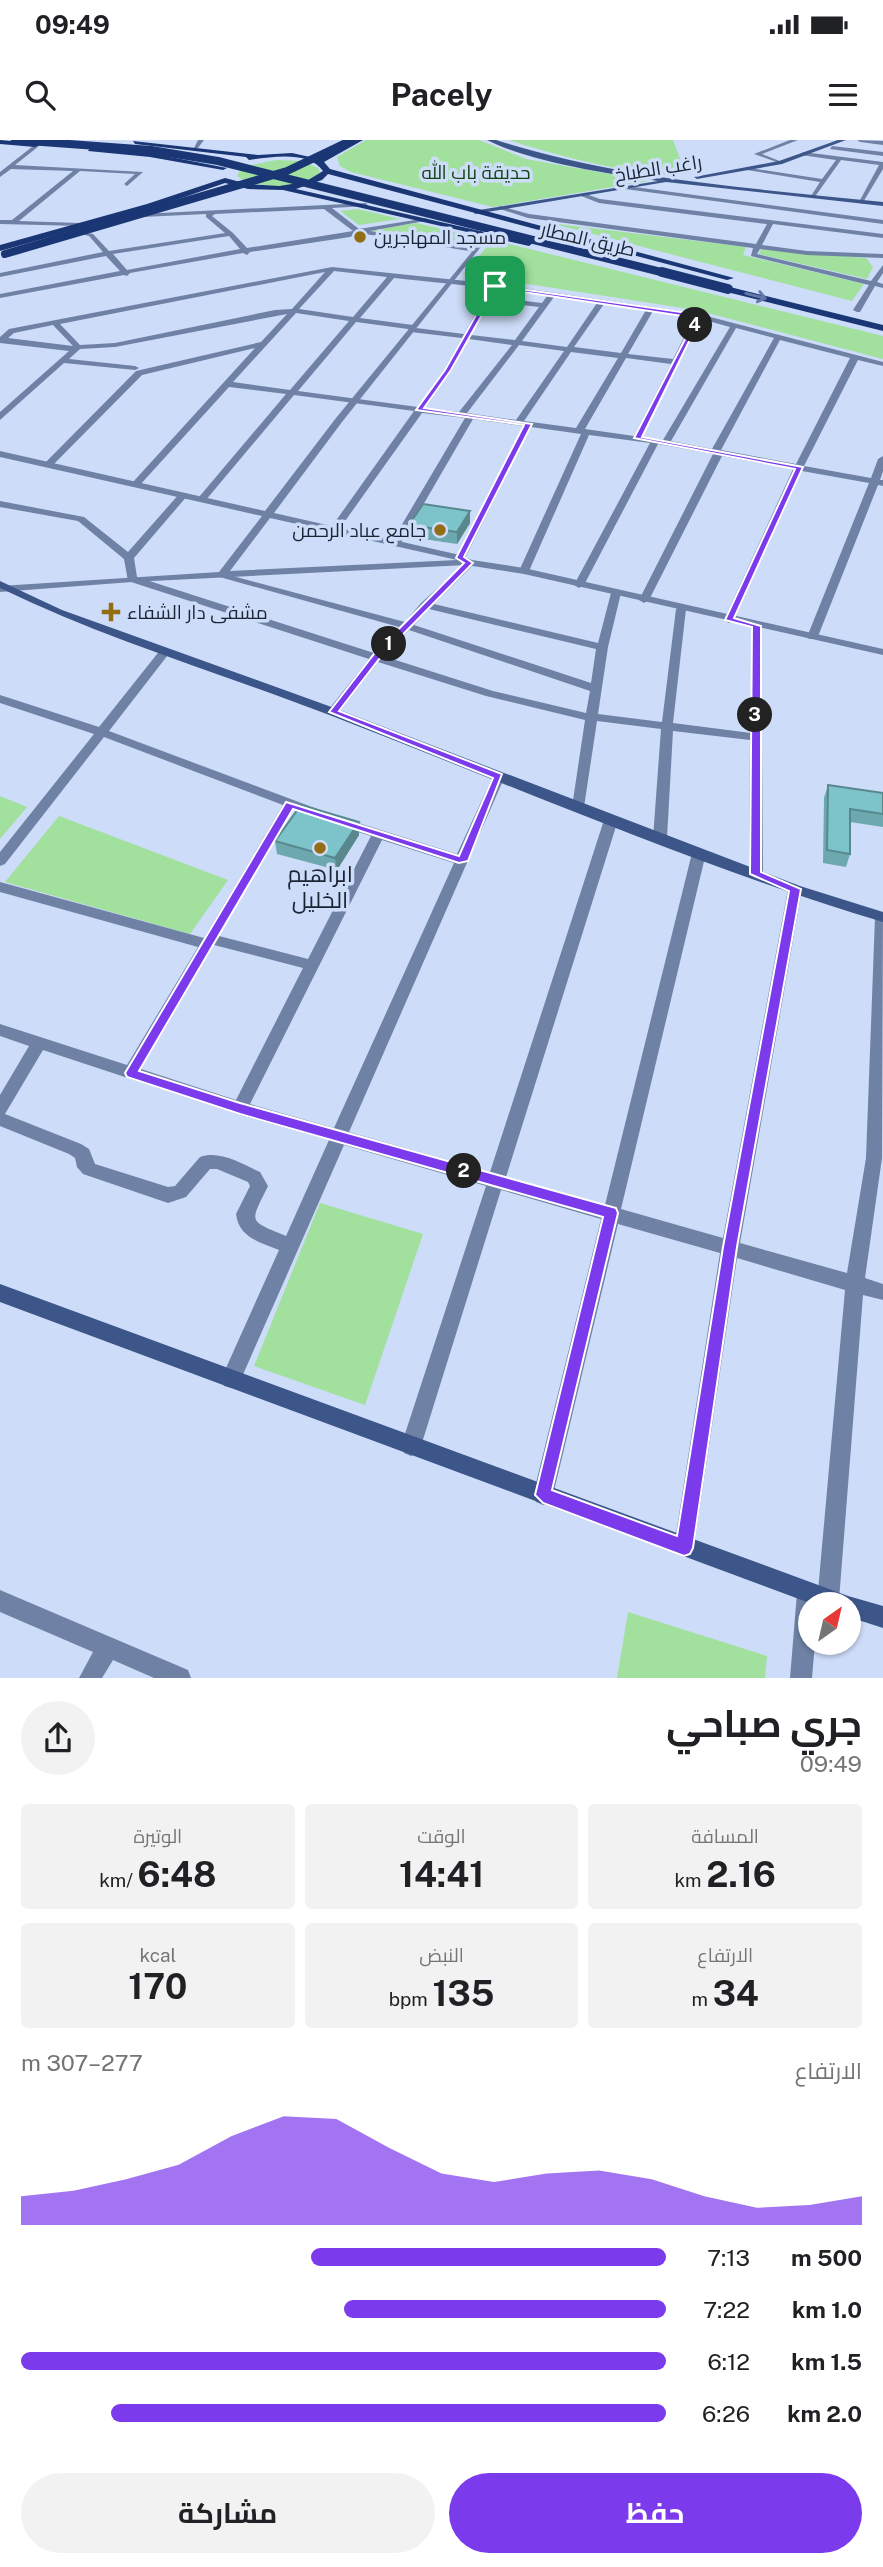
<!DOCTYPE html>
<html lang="ar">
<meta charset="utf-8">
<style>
body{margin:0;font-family:"Public Sans",Cairo,sans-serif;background:#f2f2f2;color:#202124;direction:rtl;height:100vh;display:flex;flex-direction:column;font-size:26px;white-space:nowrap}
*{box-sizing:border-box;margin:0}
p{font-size:23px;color:#757577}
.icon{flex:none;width:38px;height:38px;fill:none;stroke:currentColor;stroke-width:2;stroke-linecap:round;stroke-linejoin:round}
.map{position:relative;height:1538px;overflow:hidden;direction:ltr}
.details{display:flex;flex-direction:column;background:#fff;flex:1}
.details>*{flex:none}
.needle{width:46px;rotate:34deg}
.controls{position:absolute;left:798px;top:1452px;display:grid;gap:14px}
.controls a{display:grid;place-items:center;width:63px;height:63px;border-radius:50%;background:#fff;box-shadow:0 2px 5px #0004;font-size:35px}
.pin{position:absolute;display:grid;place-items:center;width:60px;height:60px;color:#fff;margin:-30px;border-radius:14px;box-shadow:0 4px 10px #0006}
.km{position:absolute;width:35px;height:35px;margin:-18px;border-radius:50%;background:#222;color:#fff;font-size:19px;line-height:35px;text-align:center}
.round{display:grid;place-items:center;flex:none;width:74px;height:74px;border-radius:37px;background:#f2f2f2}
.overview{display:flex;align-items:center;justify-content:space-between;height:119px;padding:0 21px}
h1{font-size:38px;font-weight:700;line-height:52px}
.figures{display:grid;grid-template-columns:repeat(3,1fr);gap:10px;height:119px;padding:7px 21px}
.figures div{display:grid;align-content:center;border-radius:7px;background:#f2f2f2;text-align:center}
.figures b{font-size:35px;font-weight:700}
.figures small{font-size:19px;font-weight:400}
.figures p{font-size:19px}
.chart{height:196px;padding:14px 21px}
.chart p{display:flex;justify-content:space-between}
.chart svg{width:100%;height:126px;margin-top:7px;fill:#7c3aed;opacity:.7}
.cta{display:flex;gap:14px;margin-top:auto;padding:14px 21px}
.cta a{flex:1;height:80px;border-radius:42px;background:#7c3aed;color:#fff;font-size:28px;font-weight:700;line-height:80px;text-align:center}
.cta a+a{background:#f2f2f2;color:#202124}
ul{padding:0 21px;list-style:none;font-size:23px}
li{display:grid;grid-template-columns:112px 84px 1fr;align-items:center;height:52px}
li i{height:18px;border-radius:9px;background:#7c3aed}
.status{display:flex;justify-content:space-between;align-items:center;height:49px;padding:0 35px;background:#fff;direction:ltr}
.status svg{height:19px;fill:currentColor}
header{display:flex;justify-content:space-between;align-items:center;height:91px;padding:0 21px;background:#fff;font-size:32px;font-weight:700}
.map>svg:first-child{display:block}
</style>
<div class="status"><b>09:49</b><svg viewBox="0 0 49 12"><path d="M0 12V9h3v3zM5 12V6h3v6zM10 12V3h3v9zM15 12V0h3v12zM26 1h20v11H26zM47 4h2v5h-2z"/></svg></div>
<header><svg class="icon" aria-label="menu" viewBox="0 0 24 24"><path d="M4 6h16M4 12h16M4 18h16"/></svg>Pacely<svg class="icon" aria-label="search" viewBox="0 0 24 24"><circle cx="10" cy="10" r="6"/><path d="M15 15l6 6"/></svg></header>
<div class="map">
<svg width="883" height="1538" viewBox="0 0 883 1538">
<rect width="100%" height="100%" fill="#cddcf8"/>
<!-- green -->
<g fill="#a1e09d">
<polygon points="366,0 479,0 526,19 648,41 493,67 351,32 340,26 337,17"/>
<path d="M509,0H673L686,34C643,39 551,14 509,0Z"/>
<path d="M276,20L302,21L318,28L320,32C305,50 254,50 237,36L242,27Z"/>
<polygon points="358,69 400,79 359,85 340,71"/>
<polygon points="416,83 468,95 454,105 369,91"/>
<polygon points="550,83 746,107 743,115 864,144 852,161"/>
<polygon points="493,100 883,196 883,219 696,170 463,134"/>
<polygon points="761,109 866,118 873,127 867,139 759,114"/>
<polygon points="0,656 27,667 0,699"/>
<polygon points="59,676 228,740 190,794 5,742"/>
<polygon points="320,1063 423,1094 365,1265 254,1226"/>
<polygon points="628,1472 767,1516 765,1538 617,1538"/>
</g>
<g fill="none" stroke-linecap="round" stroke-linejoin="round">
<!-- minor -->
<g fill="#6f82a6" fill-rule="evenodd">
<polygon points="198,0 204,0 198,8 194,8"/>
<polygon points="790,0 798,0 762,14 782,22 782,24 754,14"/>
<polygon points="857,0 883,1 883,5 860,2"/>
<polygon points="37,3 39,6 15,25 143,32 127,46 124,44 135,34 80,31 19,81 80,83 82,86 0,84 0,80 12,80 73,31 11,29 0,37 0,32"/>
<polygon points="832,6 883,12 883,16 830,9"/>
<polygon points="803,12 883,22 883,29 862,64 859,62 879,25 841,20 814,58 811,56 820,42 747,30 750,28 822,39 836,20 801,15"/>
<polygon points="627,46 883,80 883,84 625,49"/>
<polygon points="583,53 600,59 883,94 883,98 773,84 762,105 807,111 883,114 883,118 807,115 760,109 757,114 871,141 883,125 883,133 877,142 883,144 883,148 875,146 860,172 857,172 853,170 869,145 751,116 753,108 528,78 497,68 500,66 529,74 756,104 767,84 599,63 581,56"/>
<path d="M366,63L368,66L332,68L359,89L427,78L425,81L370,91L478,110L475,112L359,93L350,97L250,112L247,115L243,113L130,133L127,136L124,135L0,158V154L120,131L106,116L0,137V133L103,112L89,96L81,94V92L93,94L109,111L225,93L206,77V74L142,77L140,74ZM324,69L353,91L247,108L233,93L212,76L215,74ZM229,96L240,109L127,130L113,114Z"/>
<path d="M332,127L495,144L699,174L883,222V226L858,220L804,326L871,338L878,319L883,316V331L880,340H883V346L878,345L817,499H809L807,497L869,343L802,331L734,480L729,483L724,480L793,329L722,316L649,460L644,463L639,460L713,314L658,304L584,445L579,448L574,445L650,303L589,295L529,431L524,434L519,431L581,294L531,287L465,418L460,421L455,418L523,286L473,279L401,403L396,406L391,403L465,278L422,273L338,391L335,392L330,389L414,271L294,255L205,361H199V357L286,254L229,247L139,346H133V342L255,208L142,235L51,327L43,325L136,231L261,202L287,174L115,207L80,209L69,219L135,226L139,228L135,230L64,223L0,280V272L69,211L0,203V197L9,189ZM334,131L387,137L353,177L299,169ZM325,132L292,169L275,170L115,203L80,205L60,184ZM394,138L490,148L464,194L416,188L413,185L360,178ZM497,148L547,156L542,163L492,157ZM554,157L597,163L567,207L522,201ZM490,161L539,167L515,200L471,195ZM604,164L646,170L621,213L574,207ZM653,171L694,178L673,219L628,214ZM296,173L349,181L290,250L233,242ZM701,179L730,187L663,300L642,297ZM356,182L408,189L411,192L462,198L444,230L418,267L298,251ZM53,185L73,206L8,198L14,193ZM736,188L774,198L712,309L671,301ZM469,199L512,205L459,272L425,268L452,230ZM780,200L850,218L796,324L721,310ZM519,205L564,211L516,280L467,273ZM571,212L618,218L576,288L524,281ZM626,218L671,224L634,296L585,289Z"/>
<path d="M180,353L188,355L134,418L137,437L374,513L399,487L216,436L221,433L405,482L421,463L469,420L473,421V425L434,464L598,503L611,453L612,451H620L621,453L608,507L598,574L662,582L676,469L681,466L686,469L673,583L751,593L752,486L757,483L761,484L763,734L761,737H751L749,734L750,600L673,591L667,698L665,701H655L653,698L661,589L597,581L584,667L583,670H573L572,667L585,580L486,556L378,522L337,575H329V569L369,519L128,441L124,419L78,381L0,367V361L84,377L128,412ZM429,469L596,509L591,543L414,485ZM409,490L590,551L586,573L493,551L383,516Z"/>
<path d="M165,508L171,511L109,591L320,670L321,673L315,677L293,669L219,796L308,819L371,696L339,686L337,683L339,680H349L457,714L493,636L499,632L505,636L349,992L490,1032L604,680L606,677H616L618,680L506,1037L605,1065L692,713L699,708L706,713L621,1069L723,1098L788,749L795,744L802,749L740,1103L847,1133L866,1018L875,777L877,773L883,772L882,1018L865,1138L883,1144V1160L863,1155L839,1460L837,1465H819L818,1462V1465H810V1503H815L812,1538H790L797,1453L800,1445L808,1442L816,1445L818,1451L845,1150L737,1118L694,1407L691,1414L684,1417L677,1414L674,1407L720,1113L618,1084L553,1355L550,1362L543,1365L536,1362L533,1355L601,1079L501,1050L421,1306L418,1313L411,1316L404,1313L401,1306L486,1046L344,1005L238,1246L231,1248L224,1246L221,1239L279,1110C260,1102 239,1098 236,1074L250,1046L248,1042L217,1029H210L186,1057L168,1063L83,1034L77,1027L75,1018L69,1014L0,986V955L29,906L0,896V884L127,925L198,807L0,752V742L204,798L283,665L104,597L5,724L0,726V712L94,594L0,563V555L99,587L161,509ZM382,700L454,723L334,988L250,964ZM214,805L303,828L236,960L141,929ZM43,910L240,975L329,1000L286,1096C247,1080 250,1083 268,1046L260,1032C242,1024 220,1010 200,1017L175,1046L168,1047L95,1024L89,1009L81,1004L5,974Z"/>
<polygon points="0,1450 188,1530 191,1538 154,1538 113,1520 102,1538 79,1538 93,1512 0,1472"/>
</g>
<!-- tertiary -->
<path fill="#6f82a6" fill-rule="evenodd" d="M489,91L491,94L342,282L274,373L460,415L472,420L524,428L883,509V515L524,434L466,425L132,442L0,452V446L219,432L262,376L0,317V311L265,371L336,278ZM270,378L457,420L230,431Z"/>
<!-- secondary -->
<g fill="#3d568a" fill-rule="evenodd">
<path d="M487,0H496C621,40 752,48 883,62V66L666,42L475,74L473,71L658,41C609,34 530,22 487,0Z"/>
<polygon points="838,0 846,0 782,24 697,39 694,37 779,21"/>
<path d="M0,441L62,470L337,569L800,746L883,772V782C696,726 514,646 332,576C221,533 107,500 0,448Z"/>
<polygon points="0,1144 848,1456 883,1466 883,1488 849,1477 849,1465 815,1465 0,1162"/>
</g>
<!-- primary -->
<g fill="#1a3674" fill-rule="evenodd">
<polygon points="0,0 35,3 39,5 35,7 0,4"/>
<path d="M355,0H363L324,22L330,29L734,138L727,140L328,34L322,40L296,49L533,103L529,106L283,50L248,49L225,43L153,68L0,111V105L147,64L225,38L248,44L279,46L305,42L323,31C309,10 270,17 249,20L246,17L135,4L133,1L258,15L292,13L319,19Z"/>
<polygon points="91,7 150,13 227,28 223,30 150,17 88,11"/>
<polygon points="710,142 883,185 883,191 707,147"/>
</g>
<!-- primary-bridge-far1 -->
<g stroke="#1a3674" stroke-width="8">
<polyline points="15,0 151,10 218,21 669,134"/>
<polyline points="5,114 287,31 352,0"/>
</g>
<!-- primary-bridge -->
<polyline stroke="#1a3674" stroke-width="10" points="662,132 728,149"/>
</g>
<!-- wall -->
<g fill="#6ca8ae">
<polygon points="470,383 457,404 410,397 409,385"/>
<polygon points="828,645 883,653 883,687 850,682 850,714 846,727 823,723 824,658"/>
<polygon points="359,682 359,695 337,730 277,714 275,701"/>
</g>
<!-- shaded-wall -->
<g fill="#58888d">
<polygon points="470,371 470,383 457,404 457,392"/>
<polygon points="359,682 359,695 337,730 335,718"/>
</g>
<!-- building -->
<g fill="#7dc3ca" stroke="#58888d" stroke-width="2">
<polygon points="423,364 470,371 457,392 409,385"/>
<polygon points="828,645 883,653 883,674 850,669 850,714 827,710"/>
<polygon points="301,665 359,682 335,718 275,701"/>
</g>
<!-- one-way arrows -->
<defs><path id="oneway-shaft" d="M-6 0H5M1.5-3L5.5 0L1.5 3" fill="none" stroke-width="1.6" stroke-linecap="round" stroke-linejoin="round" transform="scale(1.75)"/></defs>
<use stroke="#6278a9" href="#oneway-shaft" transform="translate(756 156) rotate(14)"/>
<!-- route -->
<path fill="#7c3aed" stroke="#fff" stroke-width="2" fill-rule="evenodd" d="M493,145L702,175L642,297L803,327L734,478L761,486V732L801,749L737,1107L693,1408L690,1414L684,1416L543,1363L535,1355L603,1077L240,974L127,937L125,933L286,662L459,716L493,638L329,572L374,514L464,423L456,418L524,285L416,270L445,230ZM497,148L696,178L634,298L795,329L725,480L752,487L750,734L789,751L723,1107L677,1396L552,1350L618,1073L616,1068L240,963L139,931L293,669L459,723L468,721L502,634L339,571L380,518L473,423L464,417L532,284L424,268L451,230Z"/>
<!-- markers -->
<g fill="#926d14" stroke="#cddcf8" stroke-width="2.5">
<circle cx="360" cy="97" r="7"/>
<circle cx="440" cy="390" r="7"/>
<path d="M107.5 461.5h7v7h7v7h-7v7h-7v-7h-7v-7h7z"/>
<circle cx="320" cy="708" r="7"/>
</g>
<g text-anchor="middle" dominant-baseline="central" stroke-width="7" stroke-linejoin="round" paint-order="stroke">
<!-- far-street labels -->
<g font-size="19" fill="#1b2435" stroke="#cddcf8">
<text transform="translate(658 28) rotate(-9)">راغب الطباخ</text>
<text transform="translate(588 99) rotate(13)">طريق المطار</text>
</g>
<!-- far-park labels -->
<g font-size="19" fill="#124613" stroke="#cddcf8">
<text x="476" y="32">حديقة باب الله</text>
</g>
<!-- far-poi labels -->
<g font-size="19" fill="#1b2435" stroke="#cddcf8" text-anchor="start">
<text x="374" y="97">مسجد المهاجرين</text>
<text x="426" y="390" text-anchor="end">جامع عباد الرحمن</text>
<text x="127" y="472">مشفى دار الشفاء</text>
</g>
<!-- poi labels -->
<g font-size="23" fill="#1b2435" stroke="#cddcf8">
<text x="320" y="733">ابراهيم<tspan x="320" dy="26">الخليل</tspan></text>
</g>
</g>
</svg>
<div class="controls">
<a><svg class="needle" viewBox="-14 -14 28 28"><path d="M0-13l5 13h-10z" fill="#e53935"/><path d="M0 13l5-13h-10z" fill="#757577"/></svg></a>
</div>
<div class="pin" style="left:495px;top:146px;background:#1e9e55"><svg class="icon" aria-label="arrive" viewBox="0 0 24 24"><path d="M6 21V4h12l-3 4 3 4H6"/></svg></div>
<b class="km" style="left:389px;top:504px">1</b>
<b class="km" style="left:464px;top:1031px">2</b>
<b class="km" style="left:755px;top:575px">3</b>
<b class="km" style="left:695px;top:185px">4</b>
</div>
<section class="details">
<div class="overview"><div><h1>جري صباحي</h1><p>09:49</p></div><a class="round"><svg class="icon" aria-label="share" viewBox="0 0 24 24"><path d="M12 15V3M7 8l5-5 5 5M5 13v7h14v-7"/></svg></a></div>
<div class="figures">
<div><p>المسافة</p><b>2.16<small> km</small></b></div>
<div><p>الوقت</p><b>14:41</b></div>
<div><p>الوتيرة</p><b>6:48<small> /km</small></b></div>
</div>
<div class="figures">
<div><p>الارتفاع</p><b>34<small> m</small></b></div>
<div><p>النبض</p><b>135<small> bpm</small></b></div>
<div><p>kcal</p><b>170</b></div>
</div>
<div class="chart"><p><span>الارتفاع</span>277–307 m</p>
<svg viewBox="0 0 160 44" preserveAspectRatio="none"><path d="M0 44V34L10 32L20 28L30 23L40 13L50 6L60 7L70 17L80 26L90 29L100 26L110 25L120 28L130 34L140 38L150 37L160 34V44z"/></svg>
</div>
<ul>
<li><b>500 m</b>7:13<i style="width:55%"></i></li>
<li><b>1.0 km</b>7:22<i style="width:50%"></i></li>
<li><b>1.5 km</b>6:12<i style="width:100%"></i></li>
<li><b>2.0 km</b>6:26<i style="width:86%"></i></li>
</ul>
<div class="cta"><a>حفظ</a><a>مشاركة</a></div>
</section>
